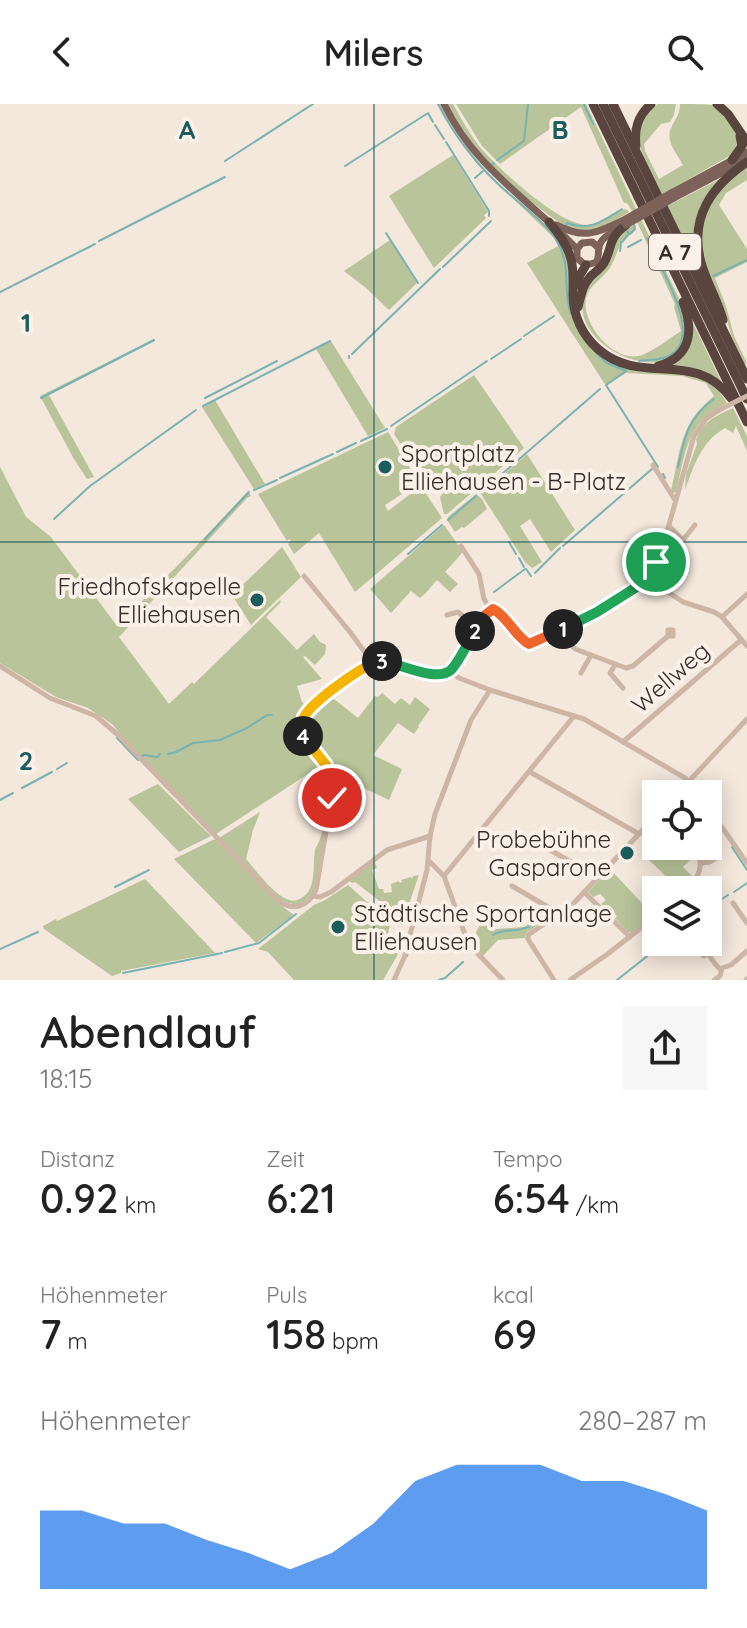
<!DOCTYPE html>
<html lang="de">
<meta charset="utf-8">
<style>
body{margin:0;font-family:Quicksand,sans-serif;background:#f6f6f6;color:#222;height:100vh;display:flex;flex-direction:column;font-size:30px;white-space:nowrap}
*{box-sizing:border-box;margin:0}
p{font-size:26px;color:#767676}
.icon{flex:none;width:44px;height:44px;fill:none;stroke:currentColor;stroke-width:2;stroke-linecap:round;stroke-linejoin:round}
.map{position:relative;height:876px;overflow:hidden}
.panel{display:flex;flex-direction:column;background:#fff;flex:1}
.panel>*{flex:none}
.fabs{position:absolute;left:642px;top:676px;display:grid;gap:16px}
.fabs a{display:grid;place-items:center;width:80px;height:80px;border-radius:0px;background:#fff;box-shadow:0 4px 20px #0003;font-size:40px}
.pin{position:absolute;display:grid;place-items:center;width:68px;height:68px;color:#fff;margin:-34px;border:4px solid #fff;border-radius:50%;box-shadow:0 2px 8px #0007}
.km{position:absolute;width:40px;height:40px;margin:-20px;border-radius:50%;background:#222;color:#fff;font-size:22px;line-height:40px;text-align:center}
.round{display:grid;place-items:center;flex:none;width:84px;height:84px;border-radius:0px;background:#f6f6f6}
.summary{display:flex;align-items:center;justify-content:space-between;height:136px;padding:0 40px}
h1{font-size:44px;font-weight:600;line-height:60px}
.figures{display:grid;grid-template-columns:repeat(3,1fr);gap:12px;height:136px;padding:8px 40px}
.figures div{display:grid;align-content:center}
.figures b{font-size:40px;font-weight:600}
.figures small{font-size:22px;font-weight:400}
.figures p{font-size:22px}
.chart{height:224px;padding:16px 40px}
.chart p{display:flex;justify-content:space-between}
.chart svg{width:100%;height:144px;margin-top:8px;fill:#1a73e8;opacity:.7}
header{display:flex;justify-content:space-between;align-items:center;height:104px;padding:0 40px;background:#fff;font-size:36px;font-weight:600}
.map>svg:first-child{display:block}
</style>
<header><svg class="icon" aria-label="back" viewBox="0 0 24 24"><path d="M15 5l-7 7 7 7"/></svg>Milers<svg class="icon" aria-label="search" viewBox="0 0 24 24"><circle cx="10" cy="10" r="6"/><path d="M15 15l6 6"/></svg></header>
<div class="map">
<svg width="747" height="876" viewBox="0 0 747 876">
<rect width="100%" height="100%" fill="#f4e7dc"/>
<!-- green -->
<g fill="#b9c49a">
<path d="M438,0H440L452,21L479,59L496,77L555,130L568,154L570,192L596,248L604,255L629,265L643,268L684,269L714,280L727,299C686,319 686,347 676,388L673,389L671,387C681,346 679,320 714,292L706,279L682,272L626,269L606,282L527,159L558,142L554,134L476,59Z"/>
<path d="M447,0H453C461,14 469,29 479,42C498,64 558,121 587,121C603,121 612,107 626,105L629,108C616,116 600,128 584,128C569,128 557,117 546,109C503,78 473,45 447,0Z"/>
<path d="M456,0H586L685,207C685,214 687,224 686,232C676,287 571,247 583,193C585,183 595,171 600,161C606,152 611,137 619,130C623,126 630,123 635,120L636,125C632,129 626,133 622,137C617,146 615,157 609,165C602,176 589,181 586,194C581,219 612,257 638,252C650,250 670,234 681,227L674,203L675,200L632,107L627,99H624L581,3L500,60L482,42Z"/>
<path d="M658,0H676L674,11L670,18L661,20L644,40L645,47L659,75L683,61C677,50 665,36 671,24C675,15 680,11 680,0C690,0 704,0 713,1C724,7 736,26 739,38L733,50L661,91C648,63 621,22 658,0Z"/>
<polygon points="453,51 488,108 484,111 486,114 434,164 389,92"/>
<polygon points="747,63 747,76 726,89 719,101 747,145 747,158 715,174 726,202 734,232 747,259 745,261 731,231 723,202 707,166 701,132 707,104 726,77"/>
<polygon points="718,76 720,77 696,131 717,204 667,102"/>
<polygon points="390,136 417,179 389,206 366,184 344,167"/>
<polygon points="693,219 722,279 665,263 677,257"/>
<polygon points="154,235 155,237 49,291 94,373 87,375 74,355 40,292"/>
<polygon points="331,237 385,324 368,332 316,245"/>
<path d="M474,271L524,344L447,410H444L440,393L443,389C440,380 439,371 429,367L421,371L394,330L396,323Z"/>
<polygon points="215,296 265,380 254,385 202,303"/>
<path d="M733,304L747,332V347L736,322L733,329L725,324C701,338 694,361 685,386L686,370L697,340L696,335C706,315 714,313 733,304Z"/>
<polygon points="388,328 419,379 385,401 388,407 421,382 442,414 355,488 319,429 294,450 288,440 291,437 289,435 287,437 258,390"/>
<polygon points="527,350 575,426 551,448 530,415 520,422 542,458 532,464 525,458 481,390"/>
<path d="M0,363L26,413L51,433L117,522L188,451L248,387L251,392L247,394L119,533L169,600L192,578L194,580L280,496L281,498L266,513L297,546L314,530L320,538L326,541L325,550L315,561L305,552L303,553L322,575L297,582L302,598L307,603C298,611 295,621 298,632C305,643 317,650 323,661C338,687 319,756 314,786C303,802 297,803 280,796L219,734L260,708L253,726L246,755C256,766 281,802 297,796C318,789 312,763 315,746C316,742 319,739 320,735C326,716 333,678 320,662L216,730L131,643L112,620L88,604L56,593L0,559Z"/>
<polygon points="476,390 482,395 487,405 464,424 462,423 455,428 447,416 448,413"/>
<path d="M444,421L463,448L445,468L458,480L450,488L437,476C431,482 427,489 420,494L411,487L391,509L370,485Z"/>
<polygon points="282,443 301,473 251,521 232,491"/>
<path d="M382,589L395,600L401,594L410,601L415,593L430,605L418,622L419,623L414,630L398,619L373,651L402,665L389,696L336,671C334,666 332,658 328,653C325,648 317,645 313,640C296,622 314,604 330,592L358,614L375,592L378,593Z"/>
<polygon points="158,680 211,732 179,748 128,695"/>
<polygon points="654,730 656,742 691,742 696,750 683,763 694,774 690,777 688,775 678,784 647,754 650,750 642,743"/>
<polygon points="215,735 278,799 294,811 256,839 174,755"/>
<polygon points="374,757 377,764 372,766 379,785 383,785 384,789 392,788 391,780 399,777 400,779 402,778 401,776 411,773 412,775 413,772 419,771 406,809 386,804 386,802 355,778 352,779 349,777"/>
<polygon points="610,765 653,811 631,829 627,827 615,814 617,812 606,801 604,802 601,800 606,796 600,790 593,793 588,788"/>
<polygon points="145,775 215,849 121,867 121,869 112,872 44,825 43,822 56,815 57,817"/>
<polygon points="348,781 366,797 385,808 387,815 391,816 388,830 402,834 397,852 383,876 294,876 268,848 258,845 314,801 325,796"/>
<polygon points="541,801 554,810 526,829 525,834 498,836 483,852 475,843 478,839 476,828 482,817 496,825 524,823 532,818"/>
</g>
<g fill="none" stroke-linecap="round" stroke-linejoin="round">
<!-- stream -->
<g stroke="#78b3b2" stroke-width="2">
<path d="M438,0C453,29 473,56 497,79C514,96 547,118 558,139C572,165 562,186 571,210"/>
<polyline points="584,0 593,20"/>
<polyline points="435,21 444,35"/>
<polyline points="446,38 489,107 489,112"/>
<polyline points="497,56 524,37 528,0"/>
<polyline points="225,57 313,0"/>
<polyline points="492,60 494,59"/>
<polyline points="345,62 428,9 433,18"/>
<polyline points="475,74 483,67"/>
<path d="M566,121L567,119C589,128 603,117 622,105"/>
<polyline points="386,129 418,179"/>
<polyline points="630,130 635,125 634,121"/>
<polyline points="99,137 225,73"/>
<polyline points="628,143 641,136"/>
<polyline points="620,147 621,139 629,130 627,127"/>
<polyline points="443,163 491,117"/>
<polyline points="713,172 747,156"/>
<polyline points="0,188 95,140"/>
<polyline points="524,232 554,212"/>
<polyline points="596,249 607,259 626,267"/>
<polyline points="352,250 440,165"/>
<polyline points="349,254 349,252"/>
<polyline points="491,255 521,235"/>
<path d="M639,257C651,255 664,257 675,248C700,225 658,159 647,134"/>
<polyline points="626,267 606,281 658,363"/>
<polyline points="41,294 154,236"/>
<polyline points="205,294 277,257"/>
<polyline points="203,302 330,237"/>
<polyline points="391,322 487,257"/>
<polyline points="361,337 387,325"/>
<polyline points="337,348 356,339"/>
<path d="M678,363C685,332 687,315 714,295"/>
<polyline points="663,370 665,374"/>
<polyline points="280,374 333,350"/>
<polyline points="254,386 277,376"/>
<polyline points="480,389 600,285"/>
<polyline points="54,415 90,382 196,306"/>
<polyline points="448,416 476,392"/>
<polyline points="205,435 249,388"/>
<polyline points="509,438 516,450"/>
<polyline points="563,442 652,365"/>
<polyline points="408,450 442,421"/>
<polyline points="519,454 524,463"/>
<polyline points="526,465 531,472"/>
<polyline points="535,469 560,444"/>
<polyline points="494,488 525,465"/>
<polyline points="117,634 138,656"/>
<polyline points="168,650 176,648 193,639 220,636 247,624 267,611 272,611"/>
<polyline points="142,652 144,651 157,653 160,650"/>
<polyline points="57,665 67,659"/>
<polyline points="22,684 52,668"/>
<polyline points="0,696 13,689"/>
<polyline points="732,743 747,766"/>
<polyline points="115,783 149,766"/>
<polyline points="734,788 747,779"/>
<polyline points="708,804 728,791"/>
<polyline points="536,819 550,810"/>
<path d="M493,831C505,823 518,830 532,821"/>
<polyline points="0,845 38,828"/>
<polyline points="225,848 259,839 296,810"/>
<polyline points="407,852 410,839"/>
<polyline points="123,869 222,849"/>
<polyline points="439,876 445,874 463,858"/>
<polyline points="617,876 665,838"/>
</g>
<!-- minor -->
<g stroke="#cdb6a6" stroke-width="5">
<polyline points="653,361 675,396"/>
<polyline points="683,436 695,421"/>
<polyline points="461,442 479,470 484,495 490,505"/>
<polyline points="304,472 350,528 372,558"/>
<polyline points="648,475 683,498 714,508 722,513 747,542"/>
<polyline points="665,486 683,436 669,422"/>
<polyline points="447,511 458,508 477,524"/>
<polyline points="722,513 747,490"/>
<polyline points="561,526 564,534 575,545 626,564 633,562 668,532 673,532 673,526 668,526 668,532"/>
<polyline points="615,561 610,569 623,584"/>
<path d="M0,562L50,594L96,612L117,630L277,796C293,808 308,803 316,786L331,698V683L324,658L306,638L302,631L301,621L304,613L320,595L357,567L375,557L388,558L428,570H441L450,567L481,515L490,506H495L500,509L524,537L532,539L586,514L648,475L665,435L694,332L706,315L719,306"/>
<polyline points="450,567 459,574 490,586 584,615 685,674 699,690"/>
<polyline points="581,569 591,551"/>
<polyline points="623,638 741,536"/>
<polyline points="530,668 639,730"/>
<polyline points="677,690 747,615"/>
<polyline points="708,703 747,759"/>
<polyline points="532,736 598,773"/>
<polyline points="429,757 444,772 467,836 478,850 503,876"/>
<polyline points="701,759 710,758 718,753"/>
<polyline points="444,772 574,612"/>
<polyline points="512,782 560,810"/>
<path d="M685,786C700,773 706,760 694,742"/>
<polyline points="584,788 630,833"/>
<polyline points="313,792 320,793 331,788 387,746 430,732"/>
<polyline points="733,799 747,819"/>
<path d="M708,848L704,852L696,845L701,840C708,849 713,859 721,866"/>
<polyline points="394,876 404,854 427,766 430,732 435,710 471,616 490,586"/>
<polyline points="554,876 528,835 528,831 572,801 656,712"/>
<polyline points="570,876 609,849 656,812"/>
<polyline points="714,876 720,872 722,864 731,861 747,847"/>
<polyline points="746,876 747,875"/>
</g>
<!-- major -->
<g stroke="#7c6258" stroke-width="7">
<path d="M444,0C469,52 509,82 551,120"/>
<polyline points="671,89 747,48"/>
<polyline points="674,94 737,61 747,53"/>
<path d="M556,121C584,135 595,130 622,117"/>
<polyline points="560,128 577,145"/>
<path d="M599,144L592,138L582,139L577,145V154L584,160C606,161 594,149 601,138C604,132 612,129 617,125"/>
</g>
<!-- highway -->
<g stroke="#5a453e" stroke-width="9">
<polyline points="593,0 747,318"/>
<polyline points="603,0 747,295"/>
<polyline points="613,0 747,275"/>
<polyline points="717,0 728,10 747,38"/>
<path d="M636,42C634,24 638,12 651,0"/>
<polyline points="732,56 742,42 740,32"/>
<path d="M549,118C558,129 567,140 571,155C574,166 573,179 573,191C573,212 583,232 598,245C641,283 694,244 731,294"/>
<polyline points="577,181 580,171 586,161"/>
<path d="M578,203C581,192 582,182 590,173C595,168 600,165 604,159C613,143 607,135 626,121"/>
<path d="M723,216C718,196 706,178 701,158C689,113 712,82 747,58"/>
<path d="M658,262C691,253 694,227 683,198"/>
</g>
<!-- minor-bridge -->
<polyline stroke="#cdb6a6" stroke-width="5" points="719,306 747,292"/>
<!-- major-bridge -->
<g stroke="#7c6258" stroke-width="7">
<polyline points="622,117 671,89"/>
<polyline points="626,121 674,94"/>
</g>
</g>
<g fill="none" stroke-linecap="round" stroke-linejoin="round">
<!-- split-1 casing -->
<g stroke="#fff" stroke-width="16">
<polyline id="split-1" points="563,525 597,508 643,479 648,475 656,458"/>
</g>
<!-- split-2 casing -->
<g stroke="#fff" stroke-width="16">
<path id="split-2" d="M475,527L484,512L493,505C508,513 514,531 529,540L563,525"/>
</g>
<!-- split-3 casing -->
<g stroke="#fff" stroke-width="16">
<path id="split-3" d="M382,557C399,559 436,579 451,566C459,558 468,538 475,527"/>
</g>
<!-- split-4 casing -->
<g stroke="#fff" stroke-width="16">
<path id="split-4" d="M303,632C301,625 301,620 304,613C312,598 366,558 382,557"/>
</g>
<!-- split-5 casing -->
<g stroke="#fff" stroke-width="16">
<polyline id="split-5" points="303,632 326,661 330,675 332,694"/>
</g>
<!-- split-1 -->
<use href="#split-1" stroke="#22a559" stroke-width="10"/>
<!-- split-2 -->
<use href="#split-2" stroke="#f0652b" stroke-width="10"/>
<!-- split-3 -->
<use href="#split-3" stroke="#22a559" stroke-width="10"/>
<!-- split-4 -->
<use href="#split-4" stroke="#f5b400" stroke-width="10"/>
<!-- split-5 -->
<use href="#split-5" stroke="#f5b400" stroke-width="10"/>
</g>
<!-- grid -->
<path fill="none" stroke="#1a5d5d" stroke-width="2" stroke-opacity="0.55" d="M374,0V876M0,438H747"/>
<!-- markers -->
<g fill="#1a5d5d" stroke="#fbf1e9" stroke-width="3">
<circle cx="385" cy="363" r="8"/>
<circle cx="257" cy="496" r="8"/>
<circle cx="627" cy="749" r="8"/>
<circle cx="338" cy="823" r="8"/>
</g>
<g text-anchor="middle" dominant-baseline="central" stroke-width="8" stroke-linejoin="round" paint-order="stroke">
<!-- shield labels -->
<rect fill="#fbf1e9" stroke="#736762" stroke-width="2" x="649" y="130" width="52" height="36" rx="6"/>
<g font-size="22" font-weight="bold" fill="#392c28">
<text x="675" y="148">A 7</text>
</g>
<!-- poi labels -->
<g font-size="24" fill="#392c28" stroke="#fbf1e9" text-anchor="start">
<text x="401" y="349">Sportplatz<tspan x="401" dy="28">Elliehausen - B-Platz</tspan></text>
<text x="241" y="482" text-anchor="end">Friedhofskapelle<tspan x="241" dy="28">Elliehausen</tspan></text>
<text x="611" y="735" text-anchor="end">Probebühne<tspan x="611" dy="28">Gasparone</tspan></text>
<text x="354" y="809">Städtische Sportanlage<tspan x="354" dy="28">Elliehausen</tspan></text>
</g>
<!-- street labels -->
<g font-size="24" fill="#392c28" stroke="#fbf1e9">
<text transform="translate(670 573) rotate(-41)">Wellweg</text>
</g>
</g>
<g font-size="26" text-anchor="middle" font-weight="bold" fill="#1a5d5d" stroke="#fbf1e9" stroke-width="8" stroke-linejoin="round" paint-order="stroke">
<text x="187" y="35">A</text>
<text x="560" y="35">B</text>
<text x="26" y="228">1</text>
<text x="26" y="666">2</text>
</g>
</svg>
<div class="fabs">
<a><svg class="icon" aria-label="locate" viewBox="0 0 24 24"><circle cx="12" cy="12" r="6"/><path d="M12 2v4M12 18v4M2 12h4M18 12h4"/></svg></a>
<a><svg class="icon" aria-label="layers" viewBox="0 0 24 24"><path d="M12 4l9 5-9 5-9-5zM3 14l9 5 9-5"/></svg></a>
</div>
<div class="pin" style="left:656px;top:458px;background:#1e9e55"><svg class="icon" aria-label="arrive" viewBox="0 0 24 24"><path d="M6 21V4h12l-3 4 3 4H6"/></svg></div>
<div class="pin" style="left:332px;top:694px;background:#d93025"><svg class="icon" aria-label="check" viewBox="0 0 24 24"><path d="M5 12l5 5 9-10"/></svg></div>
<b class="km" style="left:563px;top:525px">1</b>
<b class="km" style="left:475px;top:527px">2</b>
<b class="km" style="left:382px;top:557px">3</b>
<b class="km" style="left:303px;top:632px">4</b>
</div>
<section class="panel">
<div class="summary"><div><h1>Abendlauf</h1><p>18:15</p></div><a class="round"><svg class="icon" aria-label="share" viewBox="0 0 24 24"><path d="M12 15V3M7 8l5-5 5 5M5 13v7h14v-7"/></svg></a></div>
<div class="figures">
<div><p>Distanz</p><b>0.92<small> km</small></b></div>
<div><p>Zeit</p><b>6:21</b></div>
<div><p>Tempo</p><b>6:54<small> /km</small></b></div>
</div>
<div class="figures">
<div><p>Höhenmeter</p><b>7<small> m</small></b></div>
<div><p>Puls</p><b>158<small> bpm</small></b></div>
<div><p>kcal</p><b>69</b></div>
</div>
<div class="chart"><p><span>Höhenmeter</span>280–287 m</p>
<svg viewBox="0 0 160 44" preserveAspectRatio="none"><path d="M0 44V20L10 20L20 24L30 24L40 29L50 33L60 38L70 33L80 24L90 11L100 6L110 6L120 6L130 11L140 11L150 15L160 20V44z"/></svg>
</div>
</section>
